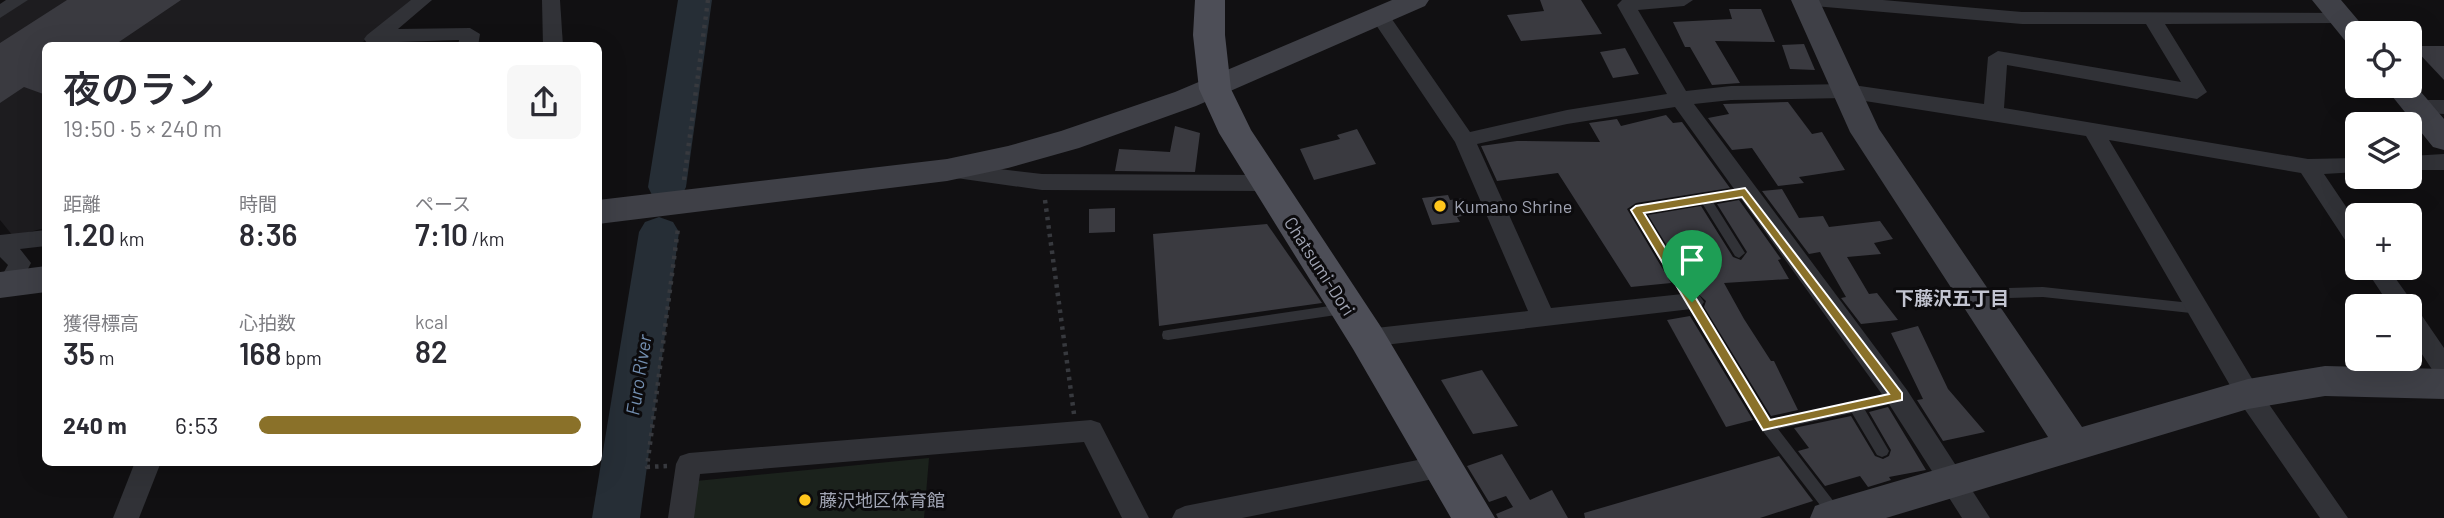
<!DOCTYPE html>
<html lang="ja">
<meta charset="utf-8">
<style>
body{margin:0;font-family:Barlow,"Noto Sans JP",sans-serif;background:#f7f7f7;color:#2b2b33;height:100vh;display:flex;flex-direction:column;font-size:26px;white-space:nowrap}
*{box-sizing:border-box;margin:0}
p{font-size:23px;color:#7c7c81}
.icon{flex:none;width:38px;height:38px;fill:none;stroke:currentColor;stroke-width:2;stroke-linecap:round;stroke-linejoin:round}
.map{position:relative;flex:1;overflow:hidden}
.panel{position:absolute;left:42px;top:42px;width:560px;height:424px;display:flex;flex-direction:column;background:#fff;border-radius:10px;box-shadow:0 7px 28px #0002}
.panel>*{flex:none}
.controls{position:absolute;left:2345px;top:21px;display:grid;gap:14px}
.controls a{display:grid;place-items:center;width:77px;height:77px;border-radius:10px;background:#fff;box-shadow:0 7px 28px #0002;font-size:35px}
.pin{position:absolute;display:grid;place-items:center;width:60px;height:60px;color:#fff;margin:-72px -30px;border-radius:50% 50% 50% 0;rotate:-45deg;box-shadow:0 0 7px #0007}
.pin .icon{rotate:45deg}
.round{display:grid;place-items:center;flex:none;width:74px;height:74px;border-radius:10px;background:#f7f7f7}
.head{display:flex;align-items:center;justify-content:space-between;height:119px;padding:0 21px}
h1{font-size:38px;font-weight:600;line-height:52px}
.metrics{display:grid;grid-template-columns:repeat(3,1fr);gap:10px;height:119px;padding:7px 21px}
.metrics div{display:grid;align-content:center}
.metrics b{font-size:30px;font-weight:600}
.metrics small{font-size:19px;font-weight:400}
.metrics p{font-size:19px}
ul{padding:0 21px;list-style:none;font-size:23px}
li{display:grid;grid-template-columns:112px 84px 1fr;align-items:center;height:52px}
li i{height:18px;border-radius:9px;background:#8a7129}
.map>svg:first-child{display:block}
</style>
<div class="map">
<svg width="2444" height="518" viewBox="0 0 2444 518">
<rect width="100%" height="100%" fill="#111012"/>
<!-- built -->
<polygon fill="#1d1c1f" points="27,0 415,0 359,45 46,46 45,228 13,236 0,220 0,17"/>
<!-- green -->
<polygon fill="#1b221c" points="929,458 924,518 683,518 686,482"/>
<g fill="none" stroke-linecap="round" stroke-linejoin="round">
<!-- river -->
<g fill="#262e36" fill-rule="evenodd">
<polygon points="678,0 712,0 686,187 681,197 667,201 653,197 648,187"/>
<polygon points="659,217 673,222 679,232 640,518 592,518 639,232 645,222"/>
</g>
</g>
<!-- building -->
<g fill="#3a3a40">
<polygon points="67,0 181,0 113,46 46,46 46,95 24,87 0,103 0,43"/>
<polygon points="1540,0 1581,0 1602,34 1521,41 1507,15 1544,11"/>
<polygon points="1729,9 1761,9 1775,42 1715,41 1740,83 1712,85 1690,47 1685,47 1673,22 1732,19"/>
<polygon points="1804,44 1815,70 1790,69 1782,45"/>
<polygon points="2412,46 2444,46 2444,80"/>
<polygon points="1625,48 1639,74 1613,78 1600,52"/>
<polygon points="1788,102 1812,134 1822,132 1845,170 1799,177 1804,183 1778,186 1752,148 1732,150 1708,118 1729,114 1723,104"/>
<polygon points="1666,115 1673,123 1682,122 1730,188 1636,203 1627,209 1671,283 1631,287 1558,173 1497,181 1481,146 1517,141 1600,142 1589,123 1617,119 1621,126"/>
<polygon points="1175,126 1200,133 1195,172 1115,171 1119,149 1170,152"/>
<polygon points="1357,129 1376,164 1314,180 1300,149 1340,139 1337,135"/>
<polygon points="1782,189 1799,218 1823,216 1829,227 1880,221 1893,239 1874,243 1881,254 1847,257 1869,294 1877,293 1898,320 1861,324 1841,298 1846,297 1820,252 1809,254 1762,191"/>
<polygon points="1448,195 1450,200 1465,198 1472,214 1457,217 1460,222 1432,225 1422,198"/>
<polygon points="1739,200 1781,259 1778,260 1789,279 1724,283 1744,319 1771,361 1774,361 1798,410 1771,416 1704,307 1706,301 1695,291 1648,215 1701,206 1733,257 1741,260 1747,252 1717,204"/>
<polygon points="1115,208 1115,232 1089,233 1089,209"/>
<polygon points="1267,224 1322,303 1159,326 1153,234"/>
<polygon points="1690,316 1753,420 1726,427 1667,320"/>
<polygon points="1918,326 1948,389 1985,432 1943,441 1917,400 1923,399 1891,333"/>
<polygon points="1482,370 1518,426 1473,434 1441,380"/>
<polygon points="1888,407 1926,470 1889,477 1891,480 1868,487 1860,476 1825,486 1798,451 1809,448 1794,428 1851,416 1875,456 1883,459 1889,456 1891,450 1869,412"/>
<polygon points="1502,454 1530,500 1552,490 1568,518 1498,518 1496,514 1513,507 1506,496 1489,502 1467,466"/>
<polygon points="1779,456 1813,501 1760,518 1585,518 1584,513"/>
</g>
<g fill="none" stroke-linecap="round" stroke-linejoin="round">
<!-- path -->
<g stroke="#37393e" stroke-width="4.5" stroke-dasharray="3.5 5" stroke-linecap="butt">
<polyline points="684,180 708,0"/>
<polyline points="1045,200 1074,414"/>
<polyline points="667,466 647,467 678,228"/>
</g>
<!-- lane -->
<g fill="#313237" fill-rule="evenodd">
<polygon points="1745,188 1749,189 1751,192 1749,195 1713,202 1745,253 1739,258 1735,256 1702,203 1644,213 1770,420 1898,392 1903,393 1905,397 1903,401 1865,410 1889,451 1887,455 1882,457 1877,455 1852,413 1778,429 1841,511 1843,515 1842,518 1830,518 1762,430 1630,210 1636,206"/>
<polygon points="2043,287 2200,304 2204,306 2206,309 2204,312 2200,314 2043,297 1975,299 1971,297 1969,294 1971,291 1975,289"/>
<polygon points="1343,304 1347,306 1349,309 1347,312 1343,314 1168,340 1163,339 1162,335 1163,331 1168,330"/>
</g>
<!-- street -->
<g fill="#313237" fill-rule="evenodd">
<polygon points="6,0 28,0 0,18 0,4"/>
<polygon points="411,0 432,0 398,29 470,28 480,34 478,46 458,46 459,40 367,43 364,39 367,35"/>
<polygon points="542,0 560,0 563,46 543,46"/>
<polygon points="1622,0 1693,0 1684,6 1638,10 1686,91 1731,86 1846,84 1984,104 1988,57 1998,51 2181,82 2146,24 2022,24 1814,6 1805,0 1883,0 2022,12 2347,13 2350,17 2340,23 2165,24 2207,92 2197,99 2007,65 2004,108 2308,159 2357,158 2357,172 2324,174 2357,223 2357,248 2349,246 2301,173 2109,140 2257,387 2348,518 2320,518 2239,401 2086,136 1846,98 1731,100 1694,104 1907,390 1990,518 1962,518 1889,404 1675,107 1567,124 1477,144 1551,308 1692,293 1700,296 1704,302 1700,308 1367,347 1359,345 1355,338 1359,331 1367,329 1528,311 1455,142 1370,16 1373,12 1387,12 1470,132 1567,110 1667,94 1617,5"/>
<polygon points="2417,100 2444,100 2444,114 2410,112 2407,107 2410,102"/>
<polygon points="2444,154 2444,170 2410,170 2410,156"/>
<polygon points="950,163 1042,174 1267,175 1275,178 1278,183 1275,188 1267,191 1042,190 942,176 939,171 942,166"/>
<polygon points="46,230 46,246 20,249 31,263 17,290 9,293 1,290 0,279 8,265 0,257 0,235"/>
<polygon points="2365,268 2388,268 2411,300 2413,309 2418,310 2444,348 2444,377 2435,374 2410,336 2410,306 2390,306"/>
<polygon points="1091,420 1100,423 1149,518 1122,518 1084,442 700,474 694,518 668,518 676,464 680,456 689,453"/>
<polygon points="1443,455 1452,458 1456,466 1452,474 1443,477 1242,518 1172,518 1176,510 1185,506"/>
<polygon points="135,462 161,462 139,518 113,518"/>
</g>
<!-- secondary -->
<g fill="#3f4047" fill-rule="evenodd">
<polygon points="1392,0 1429,0 1425,6 1196,106 1079,148 1008,168 947,181 598,224 598,200 947,159 1008,146 1061,131 1175,92"/>
<polygon points="1791,0 1819,0 1879,129 2082,427 2248,379 2325,366 2444,369 2444,399 2325,396 2248,409 1886,518 1810,518 1815,506 1829,501 2048,437 1850,132"/>
<polygon points="2312,0 2341,0 2369,33 2357,33 2357,46 2347,43"/>
<polygon points="2410,79 2444,119 2444,150 2433,147 2384,86 2410,86"/>
<polygon points="46,266 46,292 0,298 0,272"/>
</g>
<!-- primary -->
<polygon fill="#4d4e57" fill-rule="evenodd" points="1195,0 1225,0 1225,35 1231,89 1251,130 1381,327 1495,518 1451,518 1353,349 1219,133 1199,89 1193,35"/>
</g>
<!-- route -->
<path fill="#8a7129" stroke="#fff" stroke-width="2" fill-rule="evenodd" d="M1745,188L1902,393V400L1763,430L1631,210L1636,206ZM1742,197L1889,394L1770,420L1644,213Z"/>
<!-- markers -->
<g fill="#ffc61c" stroke="#0c0b0d" stroke-width="2.5">
<circle cx="1440" cy="206" r="7"/>
<circle cx="805" cy="500" r="7"/>
</g>
<g text-anchor="middle" dominant-baseline="central" stroke-width="6" stroke-linejoin="round" paint-order="stroke">
<!-- poi labels -->
<g font-size="18" fill="#a1a5b4" stroke="#0c0b0d" text-anchor="start">
<text x="1454" y="206">Kumano Shrine</text>
<text x="819" y="500">藤沢地区体育館</text>
</g>
<!-- street labels -->
<g font-size="18" fill="#a1a5b4" stroke="#0c0b0d">
<text transform="translate(1320 266) rotate(57)">Chatsumi-Dori</text>
</g>
<!-- neighbourhood labels -->
<g font-size="19" font-weight="bold" fill="#c2c4d0" stroke="#0c0b0d">
<text x="1952" y="297">下藤沢五丁目</text>
</g>
<!-- water labels -->
<g font-size="19" font-style="italic" fill="#7490b2" stroke="#0c0b0d">
<text transform="translate(638 375) rotate(-81)">Furo River</text>
</g>
</g>
</svg>
<div class="controls">
<a><svg class="icon" aria-label="locate" viewBox="0 0 24 24"><circle cx="12" cy="12" r="6"/><path d="M12 2v4M12 18v4M2 12h4M18 12h4"/></svg></a>
<a><svg class="icon" aria-label="layers" viewBox="0 0 24 24"><path d="M12 4l9 5-9 5-9-5zM3 14l9 5 9-5"/></svg></a>
<a>+</a>
<a>−</a>
</div>
<div class="pin" style="left:1692px;top:302px;background:#1e9e55"><svg class="icon" aria-label="arrive" viewBox="0 0 24 24"><path d="M6 21V4h12l-3 4 3 4H6"/></svg></div>
<section class="panel">
<div class="head"><div><h1>夜のラン</h1><p>19:50 · 5 × 240 m</p></div><a class="round"><svg class="icon" aria-label="share" viewBox="0 0 24 24"><path d="M12 15V3M7 8l5-5 5 5M5 13v7h14v-7"/></svg></a></div>
<div class="metrics">
<div><p>距離</p><b>1.20<small> km</small></b></div>
<div><p>時間</p><b>8:36</b></div>
<div><p>ペース</p><b>7:10<small> /km</small></b></div>
</div>
<div class="metrics">
<div><p>獲得標高</p><b>35<small> m</small></b></div>
<div><p>心拍数</p><b>168<small> bpm</small></b></div>
<div><p>kcal</p><b>82</b></div>
</div>
<ul>
<li><b>240 m</b>6:53<i style="width:100%"></i></li>
</ul>
</section>
</div>
